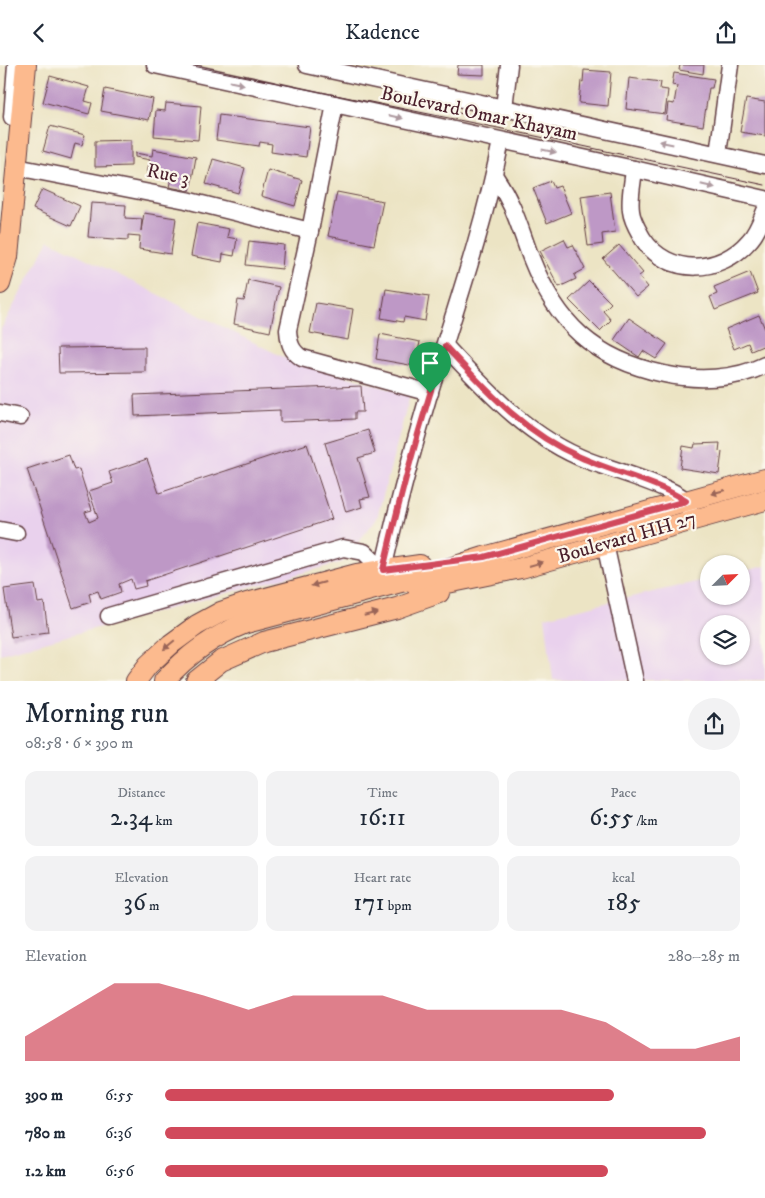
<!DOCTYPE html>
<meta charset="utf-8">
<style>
body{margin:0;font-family:"IM FELL DW Pica",serif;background:#f2f2f3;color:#1f2937;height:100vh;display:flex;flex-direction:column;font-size:19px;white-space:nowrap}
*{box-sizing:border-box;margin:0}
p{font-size:16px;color:#747a83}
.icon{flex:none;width:28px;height:28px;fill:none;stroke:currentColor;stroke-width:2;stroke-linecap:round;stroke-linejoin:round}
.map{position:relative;height:616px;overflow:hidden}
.details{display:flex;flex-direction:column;background:#fff;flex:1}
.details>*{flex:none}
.needle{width:32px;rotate:66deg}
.fabs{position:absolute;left:700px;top:490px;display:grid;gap:10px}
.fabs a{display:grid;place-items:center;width:50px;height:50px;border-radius:50%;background:#fff;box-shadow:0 1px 4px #0004;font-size:25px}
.pin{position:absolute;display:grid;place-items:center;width:42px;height:42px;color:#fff;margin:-51px -21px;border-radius:50% 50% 50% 0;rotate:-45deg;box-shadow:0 0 5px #0007}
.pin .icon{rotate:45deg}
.round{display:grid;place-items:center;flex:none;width:52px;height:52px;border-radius:26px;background:#f2f2f3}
.head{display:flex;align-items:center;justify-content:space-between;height:85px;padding:0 25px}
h1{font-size:28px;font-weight:600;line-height:38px}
.figures{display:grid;grid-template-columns:repeat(3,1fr);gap:8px;height:85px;padding:5px 25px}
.figures div{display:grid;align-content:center;border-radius:12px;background:#f2f2f3;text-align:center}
.figures b{font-size:25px;font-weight:600}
.figures small{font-size:14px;font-weight:400}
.figures p{font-size:14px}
.chart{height:140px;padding:10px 25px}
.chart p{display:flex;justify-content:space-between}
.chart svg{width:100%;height:90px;margin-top:5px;fill:#d1495b;opacity:.7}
ul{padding:0 25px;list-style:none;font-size:16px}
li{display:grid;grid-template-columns:80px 60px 1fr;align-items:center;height:38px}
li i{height:12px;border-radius:6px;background:#d1495b}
header{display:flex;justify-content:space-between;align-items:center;height:65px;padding:0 25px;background:#fff;font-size:22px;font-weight:600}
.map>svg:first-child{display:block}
</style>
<header><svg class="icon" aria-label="back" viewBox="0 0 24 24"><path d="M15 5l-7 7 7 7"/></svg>Kadence<svg class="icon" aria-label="share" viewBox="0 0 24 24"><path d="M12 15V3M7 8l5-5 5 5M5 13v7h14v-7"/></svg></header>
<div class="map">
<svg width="765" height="616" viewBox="0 0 765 616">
<rect width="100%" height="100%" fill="#fbf7ec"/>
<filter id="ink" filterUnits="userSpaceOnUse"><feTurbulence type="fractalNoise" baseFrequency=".02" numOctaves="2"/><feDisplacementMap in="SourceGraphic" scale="10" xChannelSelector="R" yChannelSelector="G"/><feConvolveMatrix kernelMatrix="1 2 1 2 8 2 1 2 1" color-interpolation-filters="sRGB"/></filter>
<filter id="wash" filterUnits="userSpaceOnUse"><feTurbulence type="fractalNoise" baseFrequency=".0096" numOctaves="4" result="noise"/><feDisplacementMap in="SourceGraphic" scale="20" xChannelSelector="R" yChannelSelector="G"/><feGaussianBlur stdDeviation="1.12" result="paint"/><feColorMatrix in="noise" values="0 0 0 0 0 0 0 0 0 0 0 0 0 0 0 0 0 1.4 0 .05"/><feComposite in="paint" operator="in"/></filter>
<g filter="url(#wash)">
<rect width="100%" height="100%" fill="#ece4c4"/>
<!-- built -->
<g fill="#e9d1ed" fill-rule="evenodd">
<polygon points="49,175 285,293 410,330 377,453 343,497 0,589 0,297 1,264"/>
<path d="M765,501V615H553L545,552L709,514V531H741V507ZM709,559H741V591H709Z"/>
</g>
<g id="blocks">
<!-- building -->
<g fill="#be98c6">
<polygon points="458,0 484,0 484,10 457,9"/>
<polygon points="680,0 704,0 703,9 679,5"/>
<polygon points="584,5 611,7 608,41 579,38 581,16 583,17"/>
<polygon points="674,8 714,14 712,23 709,23 703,61 666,55 668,38 674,39 677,21 672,20"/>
<polygon points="50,11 89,22 85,36 92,38 89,49 43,37"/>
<polygon points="629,13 661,17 660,24 668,25 665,49 626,44"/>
<polygon points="105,24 153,34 149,55 101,46"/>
<polygon points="746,34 765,37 765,71 740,67"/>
<polygon points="166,38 201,41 198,75 154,71 156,45 165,46"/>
<polygon points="219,50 310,62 306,92 271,87 272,79 260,77 259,81 216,75"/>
<polygon points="50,61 85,70 82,80 75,78 71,94 43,86"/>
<polygon points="131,75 131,101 95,102 95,76"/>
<polygon points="153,84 196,92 190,126 169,122 171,113 147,109 150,95 135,92 135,88 152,91"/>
<polygon points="213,94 245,103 238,128 206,119"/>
<polygon points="268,105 302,115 295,141 261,131"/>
<polygon points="551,116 554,123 560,121 571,148 547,158 533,123"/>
<polygon points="42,124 80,141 71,161 33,144"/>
<polygon points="337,127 383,136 374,180 328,171"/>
<polygon points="610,127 615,167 602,169 603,179 588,181 581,131"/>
<polygon points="91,138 126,140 125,153 142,154 141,166 144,148 176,153 171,189 139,184 140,171 128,170 128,175 88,172"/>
<polygon points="197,158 229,164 227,172 237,174 234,191 223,189 222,197 191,191"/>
<polygon points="564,174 568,182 573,180 585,204 574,210 576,214 559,222 540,186"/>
<polygon points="249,176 284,180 282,204 246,200"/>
<polygon points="619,180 643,208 639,211 648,222 636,232 603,194"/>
<polygon points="750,207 758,228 715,245 710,232 717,229 714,222"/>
<polygon points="248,215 279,222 270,267 234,259 238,235 244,236"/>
<polygon points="589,216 611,238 603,246 611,255 600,266 569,235"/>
<polygon points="386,224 429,231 425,256 404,252 403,257 381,253"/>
<polygon points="316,238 353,244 348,275 310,268"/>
<polygon points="759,250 765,264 765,280 751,286 748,278 734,284 726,264"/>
<polygon points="629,253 667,279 656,294 643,286 639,292 614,275"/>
<polygon points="380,269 420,277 415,301 376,294"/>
<polygon points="145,282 145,307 59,308 58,283"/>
<polygon points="361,321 363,347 355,347 355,354 280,357 280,345 135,351 134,330"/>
<polygon points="368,365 375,388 358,393 370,432 360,434 362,442 346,447 325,378"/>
<polygon points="720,378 719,386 722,387 719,409 680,403 683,381 694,383 695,379"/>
<polygon points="307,379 332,454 145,516 146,521 134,524 131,514 119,519 121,527 101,534 98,526 89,529 91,537 73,543 27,404 69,390 74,405 79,404 92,445 85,447 89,457 98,453 89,426 113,418 109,407 147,394 159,428"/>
<polygon points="35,520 38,538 44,537 48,567 11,572 4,524"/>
</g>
</g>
</g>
<g filter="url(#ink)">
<use href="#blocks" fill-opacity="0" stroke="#623d42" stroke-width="1"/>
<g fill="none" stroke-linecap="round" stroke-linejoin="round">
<!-- minor casing -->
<g stroke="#623d42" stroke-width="19">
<g id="minor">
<polyline points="155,0 634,104 765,134"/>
<polyline points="307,0 765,100"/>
<path d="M335,39L310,166L288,265C289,278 291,286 302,293L430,328"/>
<polyline points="504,43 509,0"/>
<polyline points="12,52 16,0"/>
<polyline points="718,89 730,0"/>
<polyline points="16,102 186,135 310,166"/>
<path d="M634,104C633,117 629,132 631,146C632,156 638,165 643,174C668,212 721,209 749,176C757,168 761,156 765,146"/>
<path d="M494,110C514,139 519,161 531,193C557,259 594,294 664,309C696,316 735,315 765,300"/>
<path d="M445,281C488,327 529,373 589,396C607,403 677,423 687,437C688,439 688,441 689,444"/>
<polyline points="0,348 20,352"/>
<polyline points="0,465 16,468"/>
<polyline points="605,479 635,616"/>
<path d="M383,505C396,446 412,387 429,329C455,245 484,162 501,76"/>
<polyline points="109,551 343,483 364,487 383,505"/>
</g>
</g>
<!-- major casing -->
<g stroke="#623d42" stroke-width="22">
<g id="major">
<polyline points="0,219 8,192 26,0"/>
<polyline points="418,524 521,503 765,435"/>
<polyline points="136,616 148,600 171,579 197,560 221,547 247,538 357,509 420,500"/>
<path d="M164,616C188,589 213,571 246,558L431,509L484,492L765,414"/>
<polyline points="196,616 221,596 264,577 397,543 439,528"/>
</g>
</g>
<!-- minor -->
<use href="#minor" stroke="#fff" stroke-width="16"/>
<!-- major -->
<use href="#major" stroke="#fcba8e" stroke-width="20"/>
<!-- tram -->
<g stroke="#4a1f2b" stroke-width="1">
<polyline points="188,0 498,63 765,120"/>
<polyline points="438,44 504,57"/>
</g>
</g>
<!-- one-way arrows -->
<defs><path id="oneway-solid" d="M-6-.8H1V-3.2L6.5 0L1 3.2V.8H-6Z" transform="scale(1.25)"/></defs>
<g fill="#ae9aa0">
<use href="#oneway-solid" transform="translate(237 18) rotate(12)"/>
<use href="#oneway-solid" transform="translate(396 52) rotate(13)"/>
<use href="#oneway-solid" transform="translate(666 78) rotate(-168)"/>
<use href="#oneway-solid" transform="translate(549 86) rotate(12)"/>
<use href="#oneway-solid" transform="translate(708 121) rotate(13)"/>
</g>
<g fill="#9a6558">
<use href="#oneway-solid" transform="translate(718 427) rotate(165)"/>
<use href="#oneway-solid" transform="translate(536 499) rotate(-16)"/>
<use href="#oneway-solid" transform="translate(318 519) rotate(165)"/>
<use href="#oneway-solid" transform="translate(371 549) rotate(-14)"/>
<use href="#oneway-solid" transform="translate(169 580) rotate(140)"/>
</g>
</g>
<g fill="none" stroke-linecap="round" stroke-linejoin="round" filter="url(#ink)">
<!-- route casing -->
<g stroke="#fff" stroke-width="10">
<path id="route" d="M445,281C486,325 524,368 580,392C615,408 653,415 686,436L484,492L383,505C400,430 421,355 445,281Z"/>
</g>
<!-- route -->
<use href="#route" stroke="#d1495b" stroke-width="6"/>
</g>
<g text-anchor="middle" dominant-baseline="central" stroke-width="4.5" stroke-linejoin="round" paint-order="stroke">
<!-- street labels -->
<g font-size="20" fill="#4a1f2b" stroke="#fbf7ec">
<text transform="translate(479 49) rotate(12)">Boulevard Omar Khayam</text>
<text transform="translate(168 110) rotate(12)">Rue 3</text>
<text transform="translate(627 473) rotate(-16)">Boulevard HH 27</text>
</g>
</g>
</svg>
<div class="fabs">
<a><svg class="needle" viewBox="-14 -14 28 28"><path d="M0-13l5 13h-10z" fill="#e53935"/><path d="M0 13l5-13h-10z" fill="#747a83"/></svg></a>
<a><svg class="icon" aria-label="layers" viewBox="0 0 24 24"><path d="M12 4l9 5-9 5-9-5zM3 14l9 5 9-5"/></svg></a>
</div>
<div class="pin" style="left:430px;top:328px;background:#1e9e55"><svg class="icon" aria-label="arrive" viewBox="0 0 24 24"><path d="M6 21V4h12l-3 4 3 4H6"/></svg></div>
</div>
<section class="details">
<div class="head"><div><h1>Morning run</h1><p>08:58 · 6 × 390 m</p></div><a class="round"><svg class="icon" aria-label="share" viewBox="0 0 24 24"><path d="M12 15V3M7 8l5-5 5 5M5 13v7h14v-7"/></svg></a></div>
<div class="figures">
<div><p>Distance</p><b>2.34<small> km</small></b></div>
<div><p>Time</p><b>16:11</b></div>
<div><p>Pace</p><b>6:55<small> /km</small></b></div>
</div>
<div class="figures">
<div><p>Elevation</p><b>36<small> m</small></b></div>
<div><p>Heart rate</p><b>171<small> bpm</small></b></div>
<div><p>kcal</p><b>185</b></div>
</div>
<div class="chart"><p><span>Elevation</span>280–285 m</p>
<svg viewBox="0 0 160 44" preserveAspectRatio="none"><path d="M0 44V32L10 19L20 6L30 6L40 12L50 19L60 12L70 12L80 12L90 19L100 19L110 19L120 19L130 25L140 38L150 38L160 32V44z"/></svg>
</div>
<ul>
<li><b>390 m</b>6:55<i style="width:78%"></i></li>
<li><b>780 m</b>6:36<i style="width:94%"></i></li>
<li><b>1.2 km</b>6:56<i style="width:77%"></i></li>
</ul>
</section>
